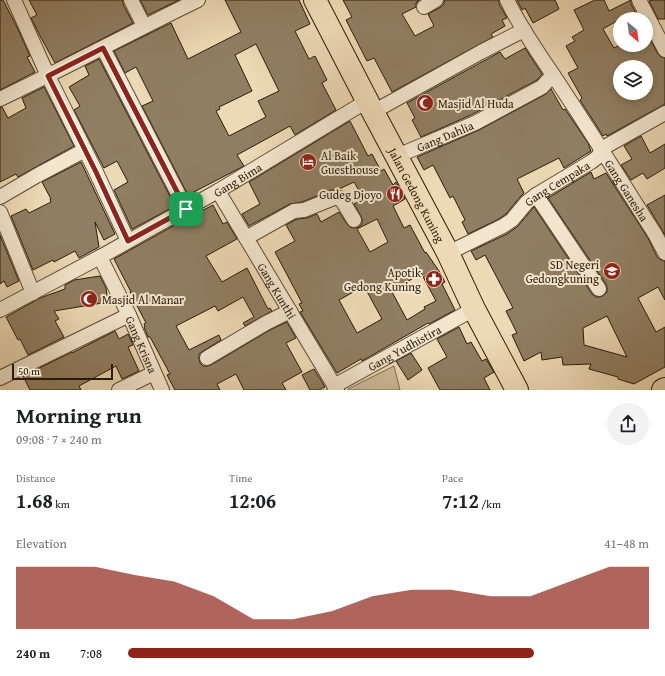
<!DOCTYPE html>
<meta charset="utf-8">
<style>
body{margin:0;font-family:"Gentium Book Plus",serif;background:#f2f2f2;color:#202124;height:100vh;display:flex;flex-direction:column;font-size:15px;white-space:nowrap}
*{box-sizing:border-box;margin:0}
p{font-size:13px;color:#757577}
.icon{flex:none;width:22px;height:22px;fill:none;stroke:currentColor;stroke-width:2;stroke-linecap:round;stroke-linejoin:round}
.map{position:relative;height:390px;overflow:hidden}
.sheet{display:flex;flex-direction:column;background:#fff;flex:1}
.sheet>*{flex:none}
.needle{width:26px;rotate:151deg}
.buttons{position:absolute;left:613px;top:12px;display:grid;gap:8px}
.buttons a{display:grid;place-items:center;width:40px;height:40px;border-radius:50%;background:#fff;box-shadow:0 2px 6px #0003;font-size:20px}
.scale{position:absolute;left:12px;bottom:10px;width:101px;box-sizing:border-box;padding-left:4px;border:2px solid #2b1c08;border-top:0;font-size:11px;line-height:14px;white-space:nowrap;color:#2b1c08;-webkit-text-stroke:3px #f3e6cf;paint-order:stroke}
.pin{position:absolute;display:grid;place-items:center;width:34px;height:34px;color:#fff;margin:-17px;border-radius:8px;box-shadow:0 2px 6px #0006}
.round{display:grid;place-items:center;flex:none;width:42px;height:42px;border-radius:21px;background:#f2f2f2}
.overview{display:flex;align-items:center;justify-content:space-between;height:68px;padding:0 16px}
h1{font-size:22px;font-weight:700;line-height:30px}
.metrics{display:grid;grid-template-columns:repeat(3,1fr);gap:6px;height:68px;padding:4px 16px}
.metrics div{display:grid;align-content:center}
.metrics b{font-size:20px;font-weight:700}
.metrics small{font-size:11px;font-weight:400}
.metrics p{font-size:11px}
.chart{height:112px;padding:8px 16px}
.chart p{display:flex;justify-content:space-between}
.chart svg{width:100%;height:72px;margin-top:4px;fill:#8f2418;opacity:.7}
ul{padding:0 16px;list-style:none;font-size:13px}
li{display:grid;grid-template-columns:64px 48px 1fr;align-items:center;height:30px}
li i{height:10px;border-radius:5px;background:#8f2418}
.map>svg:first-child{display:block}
</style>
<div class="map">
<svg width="665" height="390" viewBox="0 0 665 390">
<rect width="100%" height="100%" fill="#edd9b5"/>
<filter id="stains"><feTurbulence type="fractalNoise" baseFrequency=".005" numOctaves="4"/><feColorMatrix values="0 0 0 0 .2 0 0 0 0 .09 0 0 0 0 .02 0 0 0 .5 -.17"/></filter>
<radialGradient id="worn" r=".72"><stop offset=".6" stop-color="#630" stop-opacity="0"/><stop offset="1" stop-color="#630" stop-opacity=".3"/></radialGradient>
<!-- green -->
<polygon fill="#ccb998" stroke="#7c6a50" points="394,366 400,390 349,390 348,389"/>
<!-- building -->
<g fill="#907e62" stroke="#2b1c08" fill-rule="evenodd">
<polygon points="0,0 3,0 16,25 30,56 27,57 35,72 0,90"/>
<polygon points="29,0 123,0 123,4 133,23 55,63 40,36 31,18 37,15"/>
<polygon points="140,0 179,0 148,15"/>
<path d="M225,0H299L310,24L295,31L309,59L315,56L327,80L322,83L336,110L295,135L290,126L237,155L244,166L188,195L142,106L153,101L136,67L125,73L114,51L171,23L188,59L241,32ZM256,44L279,91L258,101L266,117L229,136L216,111L220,109L219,107L252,91L235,55Z"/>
<polygon points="343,0 419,0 416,3 416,7 402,14 415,36 434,26 428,14 441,7 444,4 444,0 499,0 499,4 507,18 502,20 505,26 491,34 493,37 392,92 374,58 367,61 346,20 352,17"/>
<polygon points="517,0 555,0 559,9 533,23 525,8 522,10"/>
<path d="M595,0H604L609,11L631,0V4L639,19H620L603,29L614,48L620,45H646V32L658,54L661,57L665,58V104L607,136L606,134L603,136L580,100L582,98L568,73L578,68L566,46L575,41L572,37L584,30L574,10ZM620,67H646V93H620Z"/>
<polygon points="652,0 665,0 665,19 658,19 649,1"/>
<polygon points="525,48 542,74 537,80 471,115 421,137 412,120 415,118 407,103 500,52 505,59"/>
<polygon points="99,59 175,206 132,229 114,190 128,182 117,161 104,168 74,110 80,106 69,87 89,75 85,66"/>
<polygon points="44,87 74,146 18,177 16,174 0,182 0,107 2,107 8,118 26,108 22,98"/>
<polygon points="551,89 563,110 565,109 588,143 591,151 564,168 559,158 517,179 524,193 520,197 506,214 499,219 468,234 462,222 465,220 453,196 450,198 433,165 424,170 417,157 479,130 546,94"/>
<path d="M350,121L368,156L372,154L381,171L384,169L393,185L396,182L405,199L393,206L404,228L410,225L425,253L426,252L439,271L445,282L442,284L455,310L429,324L428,323L362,361L361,359L337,373L300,312L303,311L299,304L302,303L275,252L295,241L286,225L297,219L307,218L317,214L321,222L339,212L347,224L350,227L354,228L359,227L362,224V219L361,216L354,204L364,199L354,182L337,190H331L302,202L290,204L249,226L242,214L260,204L249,182ZM377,219L388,242L370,252L357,229ZM421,273L436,301L424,307L425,309L407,320L392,292ZM364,286L382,319L357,333L339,300Z"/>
<polygon points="641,136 650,153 665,144 665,168 647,179 643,173 631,180 621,165 632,159 624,146"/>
<polygon points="81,162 115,234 104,240 95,222 99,247 79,258 75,251 54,262 53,260 33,270 11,216 26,209 29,213 51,202 50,199 51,199 42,182"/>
<path d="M591,172L594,179L606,173L648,238L657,257L661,260L665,261V300L658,287L638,298L656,332L665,327V367L634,384L618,379V377L589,369L591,364L563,365L562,357L542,360L541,352L524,361L512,335L517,333L506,311L513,308L485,255L476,260L471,251L507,234L517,227L534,207L592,294L596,297H599L603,296L607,292V288L606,284L548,198ZM607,316L627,357L584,345L583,328Z"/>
<polygon points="665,195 665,235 647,205"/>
<polygon points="213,205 223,224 227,222 237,239 206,256 222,282 247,268 268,309 270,308 272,311 245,326 243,323 254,317 243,297 218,311 215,306 176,326 189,350 219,335 221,340 203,351 199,354 199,358 200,363 203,366 207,366 211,365 270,330 287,322 296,338 286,343 302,372 282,383 286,390 244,390 236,374 217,384 220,390 175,390 167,375 170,374 150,337 148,337 144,327 145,326 144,324 146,323 130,292 131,292 114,259 191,216 192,216"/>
<polygon points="0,235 19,281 7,287 4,281 0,284"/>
<polygon points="100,276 106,288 108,302 54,311 59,319 55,321 64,337 28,355 20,339 18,340 6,317 40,298 65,289 65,285 74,280"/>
<polygon points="459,327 467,344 471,342 482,361 486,359 494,372 484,378 490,390 440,390 428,368 447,357 437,339"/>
<polygon points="115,331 119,339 128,334 133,345 128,347 139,371 122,379 116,366 79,386 81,390 30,390 23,376 72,352 72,353"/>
<polygon points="411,353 422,370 408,380 396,361"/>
<polygon points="314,369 325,387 319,390 310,390 302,375"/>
</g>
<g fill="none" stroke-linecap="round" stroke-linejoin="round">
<!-- minor casing -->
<g stroke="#5c4b33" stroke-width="16">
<g id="minor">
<polyline points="14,0 48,76 96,172 128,241"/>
<polyline points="131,0 144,26"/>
<path id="s1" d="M507,0C523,33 545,62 565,93C596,140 625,187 655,234L665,253"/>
<polyline points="639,0 665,50"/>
<polyline points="424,7 436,0"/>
<polyline points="103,48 186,209"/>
<path d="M0,99C67,67 132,32 198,0"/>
<polyline points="373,112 481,52 524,30"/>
<path id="s2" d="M397,156L475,123L542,87L553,75"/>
<path id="s3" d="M218,191L337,390"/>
<polyline points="536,195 599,289"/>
<polyline points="0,197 36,176 85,150"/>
<polyline points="0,212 33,293"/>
<polyline points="246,238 294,211 304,210 334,198 339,198 343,202 354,220"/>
<path id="s4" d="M448,253L503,226L512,220L527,202L536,195L591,162L599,156L601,149L665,113"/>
<path id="s5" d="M100,257L129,315L162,390"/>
<path id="s6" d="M0,310L100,257L218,191L367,101"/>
<polyline points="207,358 266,323 290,311"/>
<polyline points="0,378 129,315"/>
<path id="s7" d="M334,386L474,309"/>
<polyline points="119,390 154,373"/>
</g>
</g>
<!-- primary casing -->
<g stroke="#2b1c08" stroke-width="24">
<g id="primary">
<path id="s8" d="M315,0L373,112L448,253L474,309L517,390"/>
<polyline points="663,390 665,389"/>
</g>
</g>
<!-- minor -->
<use href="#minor" stroke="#f3e6cf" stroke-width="14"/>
<!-- primary -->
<use href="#primary" stroke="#edd9b5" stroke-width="22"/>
</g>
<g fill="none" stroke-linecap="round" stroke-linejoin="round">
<!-- route casing -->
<g stroke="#fff" stroke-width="8">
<polygon id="route" points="103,48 186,209 128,241 96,172 48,76"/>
</g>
<!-- route -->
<use href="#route" stroke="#8f2418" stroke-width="5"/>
</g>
<!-- icons -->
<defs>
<g id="mosque-disc" transform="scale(0.9)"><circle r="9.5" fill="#8f2418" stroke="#f3e6cf"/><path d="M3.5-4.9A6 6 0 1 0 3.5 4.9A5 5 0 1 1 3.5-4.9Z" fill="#fff"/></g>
<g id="hotel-disc" transform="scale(0.9)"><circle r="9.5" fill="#8f2418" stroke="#f3e6cf"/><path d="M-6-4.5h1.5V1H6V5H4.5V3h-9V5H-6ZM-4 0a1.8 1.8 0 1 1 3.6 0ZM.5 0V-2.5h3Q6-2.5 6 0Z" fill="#fff"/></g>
<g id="restaurant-disc" transform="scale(0.9)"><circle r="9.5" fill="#8f2418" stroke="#f3e6cf"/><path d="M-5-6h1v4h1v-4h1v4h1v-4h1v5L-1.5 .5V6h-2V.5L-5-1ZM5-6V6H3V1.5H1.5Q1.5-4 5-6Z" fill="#fff"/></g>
<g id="school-disc" transform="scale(0.9)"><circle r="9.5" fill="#8f2418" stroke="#f3e6cf"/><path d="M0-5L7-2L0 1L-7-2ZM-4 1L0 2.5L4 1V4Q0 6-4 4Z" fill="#fff"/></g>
<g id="pharmacy-disc" transform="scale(0.9)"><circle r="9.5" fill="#8f2418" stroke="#f3e6cf"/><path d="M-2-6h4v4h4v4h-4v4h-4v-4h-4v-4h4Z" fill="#fff"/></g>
</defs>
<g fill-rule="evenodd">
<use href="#mosque-disc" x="425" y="103"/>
<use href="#hotel-disc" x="308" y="162"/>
<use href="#restaurant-disc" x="395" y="194"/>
<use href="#school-disc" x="612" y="271"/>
<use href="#pharmacy-disc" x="434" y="279"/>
<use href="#mosque-disc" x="89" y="299"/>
</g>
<g text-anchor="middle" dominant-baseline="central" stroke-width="4" stroke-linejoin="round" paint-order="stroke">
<!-- poi labels -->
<g font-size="12" fill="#2b1c08" stroke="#f3e6cf" text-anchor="start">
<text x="438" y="103">Masjid Al Huda</text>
<text x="321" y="155">Al Baik<tspan x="321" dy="14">Guesthouse</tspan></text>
<text x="382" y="194" text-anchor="end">Gudeg Djoyo</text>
<text x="599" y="264" text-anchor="end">SD Negeri<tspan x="599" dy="14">Gedongkuning</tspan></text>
<text x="421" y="272" text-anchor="end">Apotik<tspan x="421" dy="14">Gedong Kuning</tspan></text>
<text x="102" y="299">Masjid Al Manar</text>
</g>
<!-- street labels -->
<g font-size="12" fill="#2b1c08" stroke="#f3e6cf">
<text stroke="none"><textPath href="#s2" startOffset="52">Gang Dahlia</textPath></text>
<text stroke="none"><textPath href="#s6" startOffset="271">Gang Bima</textPath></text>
<text stroke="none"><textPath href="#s4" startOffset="131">Gang Cempaka</textPath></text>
<text stroke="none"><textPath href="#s1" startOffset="225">Gang Ganesha</textPath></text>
<text stroke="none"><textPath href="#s8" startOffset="220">Jalan Gedong Kuning</textPath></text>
<text stroke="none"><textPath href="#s3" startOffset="116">Gang Kunthi</textPath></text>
<text stroke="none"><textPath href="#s5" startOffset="97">Gang Krisna</textPath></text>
<text stroke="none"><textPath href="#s7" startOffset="80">Gang Yudhistira</textPath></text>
</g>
</g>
<rect width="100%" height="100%" filter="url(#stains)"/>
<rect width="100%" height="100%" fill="url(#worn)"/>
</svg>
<div class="buttons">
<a><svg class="needle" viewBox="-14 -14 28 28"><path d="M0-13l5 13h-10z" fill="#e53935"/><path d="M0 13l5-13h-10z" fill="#757577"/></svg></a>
<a><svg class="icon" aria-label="layers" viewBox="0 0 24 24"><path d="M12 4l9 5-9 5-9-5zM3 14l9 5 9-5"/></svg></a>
</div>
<div class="scale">50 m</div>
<div class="pin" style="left:186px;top:209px;background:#1e9e55"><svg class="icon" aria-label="arrive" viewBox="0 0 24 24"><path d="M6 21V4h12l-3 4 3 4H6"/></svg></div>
</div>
<section class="sheet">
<div class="overview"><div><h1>Morning run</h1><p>09:08 · 7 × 240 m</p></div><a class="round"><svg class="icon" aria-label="share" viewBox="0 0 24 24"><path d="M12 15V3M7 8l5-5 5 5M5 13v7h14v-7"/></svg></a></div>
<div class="metrics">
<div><p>Distance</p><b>1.68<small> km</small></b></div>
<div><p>Time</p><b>12:06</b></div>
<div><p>Pace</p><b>7:12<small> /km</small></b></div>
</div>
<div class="chart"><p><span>Elevation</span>41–48 m</p>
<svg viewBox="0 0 160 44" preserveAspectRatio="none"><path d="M0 44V6L10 6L20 6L30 11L40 15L50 24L60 38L70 38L80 33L90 24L100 20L110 20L120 24L130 24L140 15L150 6L160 6V44z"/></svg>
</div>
<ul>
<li><b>240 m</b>7:08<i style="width:78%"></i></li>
</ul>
</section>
